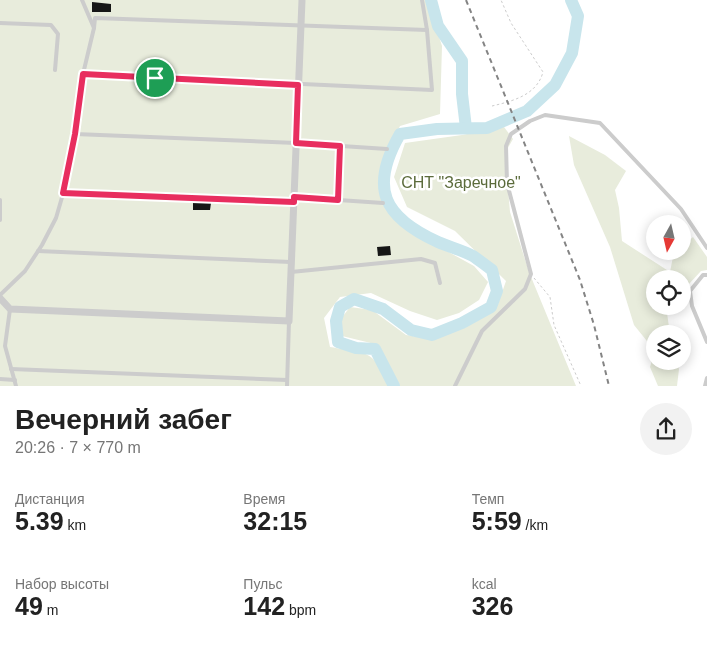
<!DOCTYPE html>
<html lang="ru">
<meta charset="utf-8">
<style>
body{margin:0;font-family:Arial,sans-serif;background:#f2f2f2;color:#222;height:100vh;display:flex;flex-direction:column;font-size:19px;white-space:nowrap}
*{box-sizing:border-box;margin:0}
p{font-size:16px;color:#767676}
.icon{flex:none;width:28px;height:28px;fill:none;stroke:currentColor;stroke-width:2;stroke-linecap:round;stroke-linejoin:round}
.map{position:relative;height:386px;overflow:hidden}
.panel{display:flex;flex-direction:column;background:#fff;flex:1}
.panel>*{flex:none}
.needle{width:32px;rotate:188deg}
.controls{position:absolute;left:646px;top:215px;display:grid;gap:10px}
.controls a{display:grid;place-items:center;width:45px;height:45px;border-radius:50%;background:#fff;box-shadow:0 2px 12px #0003;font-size:25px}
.pin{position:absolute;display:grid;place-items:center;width:42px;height:42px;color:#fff;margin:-21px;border:2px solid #fff;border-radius:50%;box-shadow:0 1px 5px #0007}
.round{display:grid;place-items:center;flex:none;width:52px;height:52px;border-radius:26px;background:#f2f2f2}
.headline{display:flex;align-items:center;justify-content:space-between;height:85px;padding:0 15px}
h1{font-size:28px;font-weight:700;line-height:38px}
.figures{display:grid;grid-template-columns:repeat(3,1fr);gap:8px;height:85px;padding:5px 15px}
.figures div{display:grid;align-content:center}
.figures b{font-size:25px;font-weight:700}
.figures small{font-size:14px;font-weight:400}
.figures p{font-size:14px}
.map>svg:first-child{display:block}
</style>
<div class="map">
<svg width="707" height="386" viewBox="0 0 707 386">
<rect width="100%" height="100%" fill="#fff"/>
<!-- green -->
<g fill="#e8ecdc">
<path d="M0,0H427L442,46L440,114L400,126L387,152L379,179L383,199L403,227L474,266L488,282L479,300L459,313L437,320L410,311L371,293L340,297L324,318L330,347C370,354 371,349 391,386H0Z"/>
<polygon points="504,127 513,139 505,153 510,212 529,272 576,386 400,386 379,345 342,336 340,320 350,307 372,310 406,335 432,339 466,327 498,304 506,281 455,231 407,207 394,177 405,143 462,135"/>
<polygon points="569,136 605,155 626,171 615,190 619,208 622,241 670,272 674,252 682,251 683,246 693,237 707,257 707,270 701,271 688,285 687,296 683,295 682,279 655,279 655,306 666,306 670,334 655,334 655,361 676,361 679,369 677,386 658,386 650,367 655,351 634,325 610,247 574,165"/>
</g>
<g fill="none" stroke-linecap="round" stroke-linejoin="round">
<!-- river -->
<g stroke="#c8e5ec" stroke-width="12">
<polyline points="431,0 438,26 462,61 462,94 466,128"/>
<path d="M394,386L375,349L356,348L338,342L336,321L340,307L354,299L383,309L411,330L432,335L462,323L491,307L497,291L492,270C485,265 479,260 473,256C462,250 449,247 438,242C383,217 369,188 400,134L437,129L487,128L527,111L555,85L572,53L578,16L571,0"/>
</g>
</g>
<!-- building -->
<g fill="#161616">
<polygon points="92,2 111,4 111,12 92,12"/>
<polygon points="193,202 211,203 210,210 193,210"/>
<polygon points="390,246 391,255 378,256 377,247"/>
</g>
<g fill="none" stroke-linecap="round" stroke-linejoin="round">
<!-- path -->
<g stroke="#ccc" stroke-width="1" stroke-dasharray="2.5 2.5" stroke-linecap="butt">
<path d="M492,106C513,101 537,95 543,72L511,23L501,0"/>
<polyline points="534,278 550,297 554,325 581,386"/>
</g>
<!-- lane -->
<g stroke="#ccc" stroke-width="4">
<polyline points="0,23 51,25 58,34 55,70"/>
<polyline points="94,28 95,18 427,30"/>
<polyline points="83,74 432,90 427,30 422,0"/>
<polyline points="75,134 296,143 387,149"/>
<polyline points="63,193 294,202"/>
<polyline points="294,197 383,203"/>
<polyline points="0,200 0,220"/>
<polyline points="339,200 340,146"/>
<polyline points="38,251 291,262"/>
<polyline points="291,272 421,259 435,263 440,283"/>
<polyline points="707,275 703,275 690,291 692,306 707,342"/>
<polyline points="0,295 25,271 42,245 56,218 65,187 75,134 83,74 94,28 82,0"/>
<polyline points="10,309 5,346 16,386"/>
<polyline points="11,369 287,380"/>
<polyline points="0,379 15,380"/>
<polyline points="287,386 289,321"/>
<polyline points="455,386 482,331 525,289 531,274 507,183 506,146 511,134 530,121 545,115 600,123 681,209 707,248"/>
<polyline points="705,386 707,378"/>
</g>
<!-- street -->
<polyline stroke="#ccc" stroke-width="7" points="0,298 10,309 289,321 302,0"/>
<!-- rail -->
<polyline stroke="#848484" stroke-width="2" stroke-dasharray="5 4" stroke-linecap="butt" points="466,0 580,280 594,325 609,386"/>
</g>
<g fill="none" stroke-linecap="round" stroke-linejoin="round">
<!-- route casing -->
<g stroke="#fff" stroke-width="10">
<polygon id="route" points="83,74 298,85 296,143 340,146 338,200 294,197 294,202 63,193 75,134"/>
</g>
<!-- route -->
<use href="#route" stroke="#e82e5f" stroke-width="6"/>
</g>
<g text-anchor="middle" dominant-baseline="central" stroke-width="5" stroke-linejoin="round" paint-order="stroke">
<!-- park labels -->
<g font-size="16" fill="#5b6b3b" stroke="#fff">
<text x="461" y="182">СНТ "Заречное"</text>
</g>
</g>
</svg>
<div class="controls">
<a><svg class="needle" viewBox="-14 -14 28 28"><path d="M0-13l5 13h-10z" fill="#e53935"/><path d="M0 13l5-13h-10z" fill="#767676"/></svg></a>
<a><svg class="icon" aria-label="locate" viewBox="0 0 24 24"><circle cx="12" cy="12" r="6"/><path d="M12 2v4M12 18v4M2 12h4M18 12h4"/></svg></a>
<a><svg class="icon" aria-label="layers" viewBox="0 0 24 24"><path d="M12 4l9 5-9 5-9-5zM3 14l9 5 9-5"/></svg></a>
</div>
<div class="pin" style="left:155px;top:78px;background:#1e9e55"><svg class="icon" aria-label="arrive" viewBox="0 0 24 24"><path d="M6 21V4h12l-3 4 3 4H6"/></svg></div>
</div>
<section class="panel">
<div class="headline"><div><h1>Вечерний забег</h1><p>20:26 · 7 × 770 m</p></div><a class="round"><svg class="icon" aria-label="share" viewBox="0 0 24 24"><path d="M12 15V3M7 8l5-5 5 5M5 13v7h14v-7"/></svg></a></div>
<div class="figures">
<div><p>Дистанция</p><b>5.39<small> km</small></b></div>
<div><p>Время</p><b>32:15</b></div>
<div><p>Темп</p><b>5:59<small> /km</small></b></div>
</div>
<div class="figures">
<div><p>Набор высоты</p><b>49<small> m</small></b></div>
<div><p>Пульс</p><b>142<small> bpm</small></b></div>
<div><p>kcal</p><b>326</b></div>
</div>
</section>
